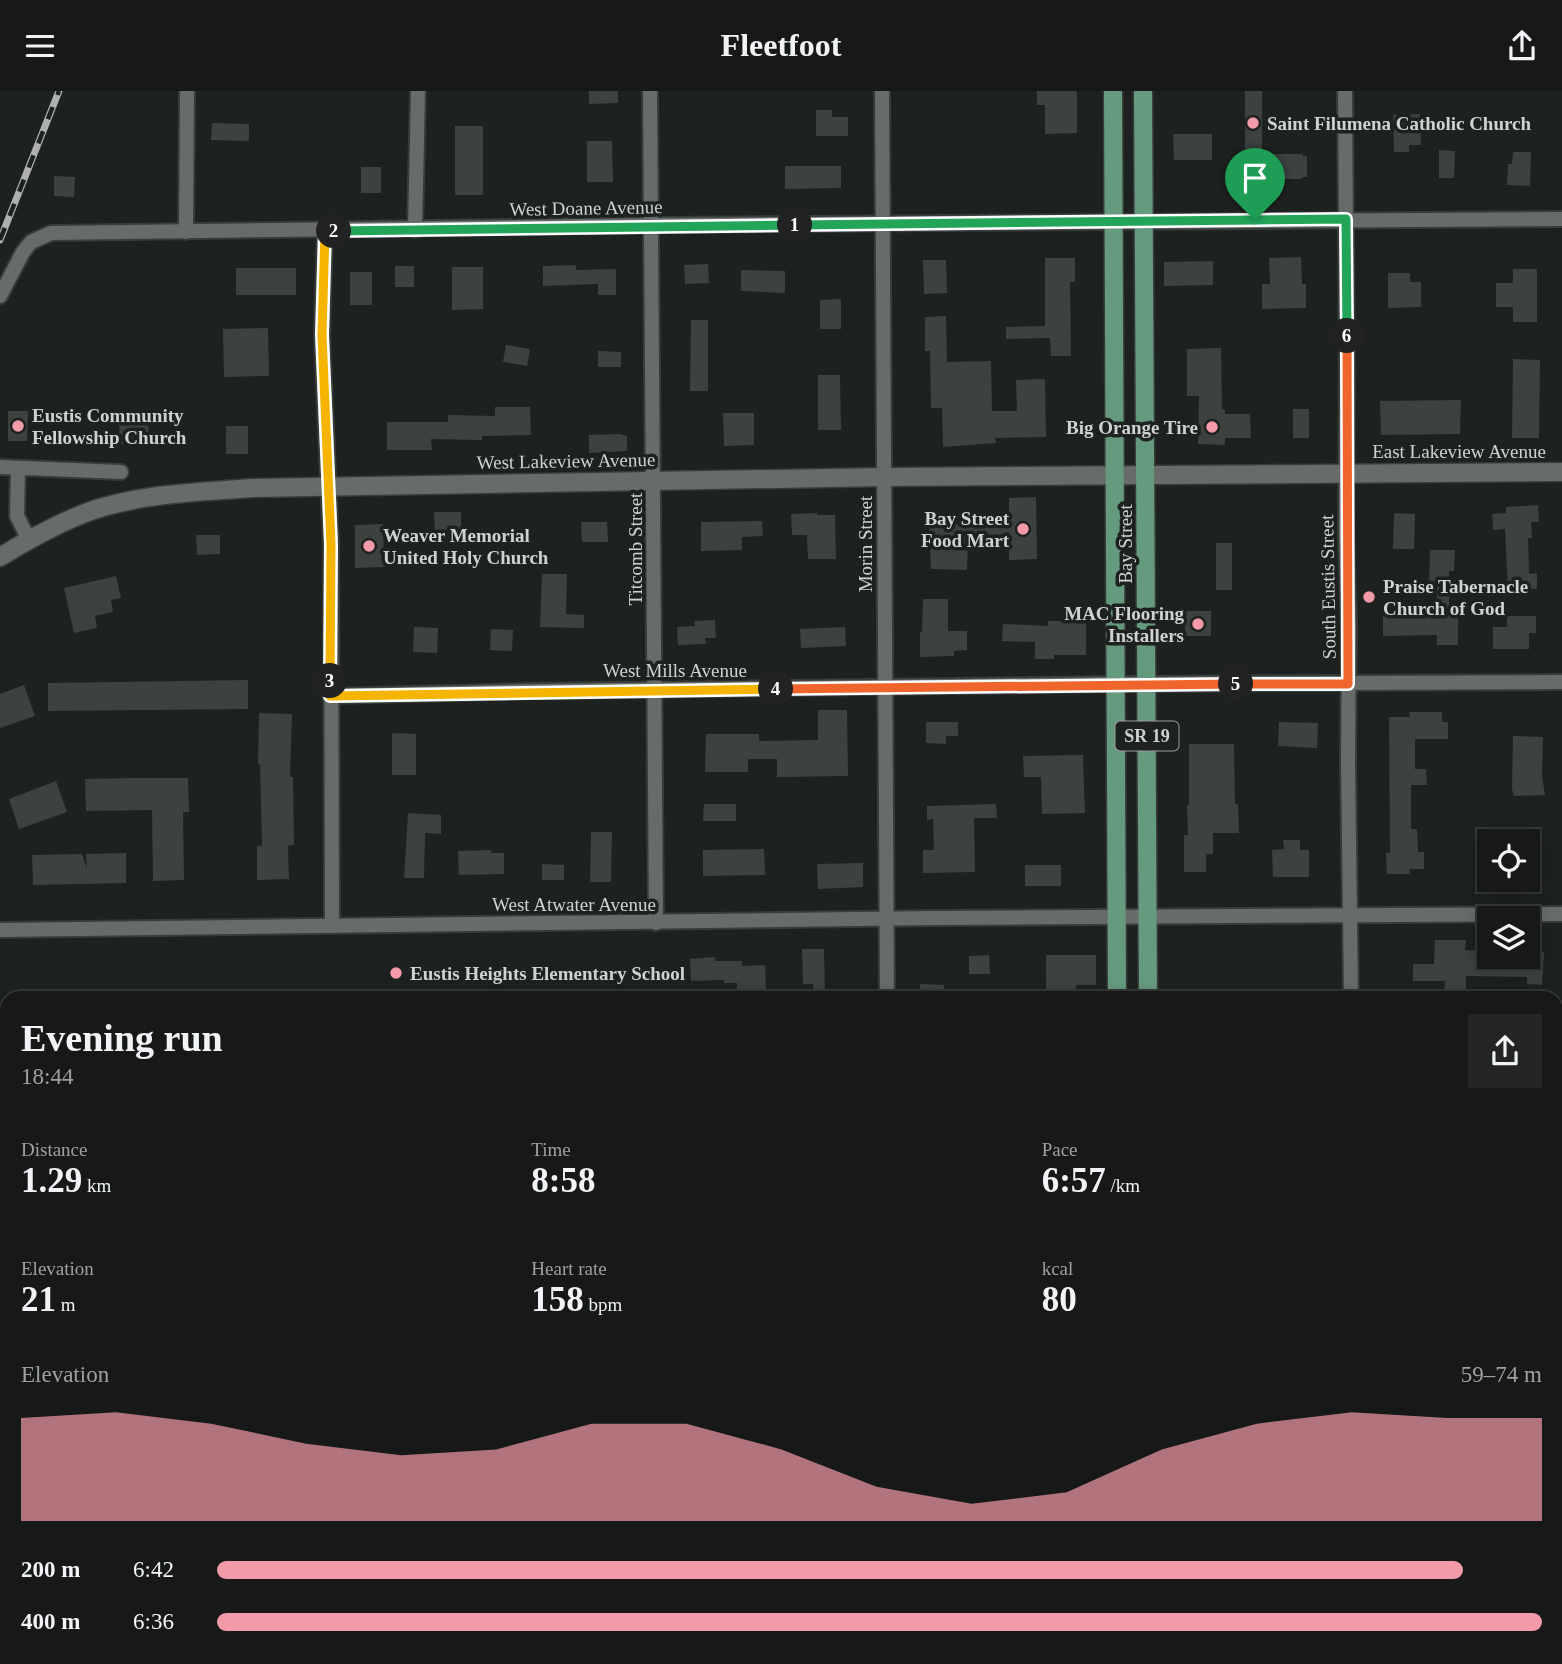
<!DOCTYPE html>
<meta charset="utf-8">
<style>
body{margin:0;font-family:"Times New Roman",serif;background:#232624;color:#f1f3f6;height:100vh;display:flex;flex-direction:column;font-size:26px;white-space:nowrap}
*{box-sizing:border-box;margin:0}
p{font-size:23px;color:#9ea0a1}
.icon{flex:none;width:38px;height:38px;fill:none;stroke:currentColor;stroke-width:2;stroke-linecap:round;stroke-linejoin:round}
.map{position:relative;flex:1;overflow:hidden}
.side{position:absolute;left:0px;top:900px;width:1563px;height:674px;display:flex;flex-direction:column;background:#161917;border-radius:21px 21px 0 0;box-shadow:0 4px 18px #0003,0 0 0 2px #353836}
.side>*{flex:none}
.controls{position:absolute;left:1477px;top:738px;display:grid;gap:14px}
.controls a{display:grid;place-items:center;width:63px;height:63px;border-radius:0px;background:#161917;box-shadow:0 4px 18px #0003,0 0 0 2px #353836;font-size:35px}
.pin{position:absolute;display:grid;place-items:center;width:60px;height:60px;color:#fff;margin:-72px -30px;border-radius:50% 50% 50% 0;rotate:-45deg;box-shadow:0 0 7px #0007}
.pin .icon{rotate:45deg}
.km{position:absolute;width:35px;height:35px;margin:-18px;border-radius:50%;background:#222;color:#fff;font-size:19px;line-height:35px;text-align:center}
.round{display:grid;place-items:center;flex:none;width:74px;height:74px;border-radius:0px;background:#232624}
.overview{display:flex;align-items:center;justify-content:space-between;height:119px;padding:0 21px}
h1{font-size:38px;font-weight:800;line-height:52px}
.figures{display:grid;grid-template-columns:repeat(3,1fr);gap:10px;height:119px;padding:7px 21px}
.figures div{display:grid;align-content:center}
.figures b{font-size:35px;font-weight:800}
.figures small{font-size:19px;font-weight:400}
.figures p{font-size:19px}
.chart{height:196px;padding:14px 21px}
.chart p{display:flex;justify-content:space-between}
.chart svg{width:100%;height:126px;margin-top:7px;fill:#f39aa8;opacity:.7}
ul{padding:0 21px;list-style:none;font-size:23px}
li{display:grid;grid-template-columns:112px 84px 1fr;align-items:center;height:52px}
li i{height:18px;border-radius:9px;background:#f39aa8}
header{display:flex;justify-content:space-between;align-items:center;height:91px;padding:0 21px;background:#161917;font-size:32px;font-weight:800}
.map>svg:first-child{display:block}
</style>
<header><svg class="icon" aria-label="menu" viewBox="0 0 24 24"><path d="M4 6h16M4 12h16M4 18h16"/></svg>Fleetfoot<svg class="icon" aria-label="share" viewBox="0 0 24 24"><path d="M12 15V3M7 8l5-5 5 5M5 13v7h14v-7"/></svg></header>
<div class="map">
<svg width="1562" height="1573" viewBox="0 0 1562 1573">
<rect width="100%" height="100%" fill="#1d211f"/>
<!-- green -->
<polygon fill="#264133" points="0,1503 7,1504 7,1566 31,1566 29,1573 0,1573"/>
<!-- building -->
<g fill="#3e423f">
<polygon points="589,0 618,0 618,12 589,13"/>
<polygon points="1037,0 1077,0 1077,42 1045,43 1045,14 1037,14"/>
<polygon points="1245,0 1262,0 1262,63 1303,63 1303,65 1307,65 1307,86 1302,86 1302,88 1261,88 1261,104 1245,104"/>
<polygon points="816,19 832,19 832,26 848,26 848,45 816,45"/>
<polygon points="1420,23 1421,54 1409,54 1409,61 1394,61 1393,24"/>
<polygon points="212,32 249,33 249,50 211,49"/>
<rect x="455" y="35" width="28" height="69"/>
<polygon points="1173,43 1212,43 1212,69 1174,69"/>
<polygon points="587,50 612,50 613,91 587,91"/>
<polygon points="1439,59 1455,60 1454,87 1439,87"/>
<polygon points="1513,61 1531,61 1530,95 1507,94 1508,73 1512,73"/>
<polygon points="785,75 841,75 841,97 785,98"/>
<rect x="361" y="76" width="20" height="26"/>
<polygon points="54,85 75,86 74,106 54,105"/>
<polygon points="1301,166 1302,193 1306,193 1306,217 1262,218 1262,193 1270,193 1269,167"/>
<polygon points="1045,167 1075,167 1075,191 1070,191 1071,265 1051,265 1050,247 1006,248 1006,236 1045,235"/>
<polygon points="923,169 946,169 947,202 924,203"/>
<polygon points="1213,170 1213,194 1164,195 1164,171"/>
<polygon points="708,173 709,192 685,193 684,174"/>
<polygon points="576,174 576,179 616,178 616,204 598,204 598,193 543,195 543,175"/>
<rect x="395" y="175" width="19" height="21"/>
<polygon points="452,176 483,176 483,218 452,219"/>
<rect x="236" y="177" width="60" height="27"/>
<polygon points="1513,178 1537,178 1537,231 1513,231 1513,216 1496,216 1496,192 1513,192"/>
<polygon points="741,179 785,180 785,202 741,200"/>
<rect x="350" y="181" width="22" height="33"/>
<polygon points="1388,182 1410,182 1410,191 1421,191 1421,216 1388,217"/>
<polygon points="841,208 841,238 820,238 820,209"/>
<polygon points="946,225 947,271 991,270 992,320 1017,320 1016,289 1045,288 1046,346 995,347 996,352 943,356 942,317 931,317 930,260 925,260 925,226"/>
<polygon points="691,229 708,229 708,300 690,300"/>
<polygon points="268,237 269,285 224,286 223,238"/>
<polygon points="506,254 530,258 527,275 503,271"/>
<polygon points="1221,257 1222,318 1225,318 1225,323 1250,323 1251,347 1225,347 1225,354 1198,353 1199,305 1187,305 1187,258"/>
<polygon points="598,260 621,261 621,276 598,276"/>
<polygon points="1513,268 1540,269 1539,347 1512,347"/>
<polygon points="818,284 840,284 841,339 818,339"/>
<polygon points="1461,309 1460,343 1381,344 1380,310"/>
<polygon points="495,316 530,316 531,344 482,345 482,349 431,348 432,359 387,359 387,331 448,331 448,324 495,325"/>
<rect x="1293" y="318" width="16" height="29"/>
<polygon points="8,320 28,320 27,350 8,350"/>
<polygon points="723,322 754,322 754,354 724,355"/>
<polygon points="148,327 149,352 120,353 119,328"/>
<rect x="226" y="335" width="22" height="28"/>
<polygon points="620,343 627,345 627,360 589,362 589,344"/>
<polygon points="1036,406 1037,468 1009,469 1009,453 968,453 967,479 931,478 929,433 1009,434 1009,407"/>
<polygon points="1538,414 1539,431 1531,431 1532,447 1528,447 1529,483 1537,482 1537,498 1508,498 1505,438 1493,439 1492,423 1506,422 1506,416"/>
<polygon points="434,421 461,421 461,445 435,446"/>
<polygon points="817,422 817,424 835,424 836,468 808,468 807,444 792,444 791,423"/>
<polygon points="1394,422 1415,423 1414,458 1393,458"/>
<polygon points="762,430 763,445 742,446 742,459 701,460 701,431"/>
<polygon points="581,431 607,431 608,451 582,451"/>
<polygon points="383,433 384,476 355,477 355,434"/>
<polygon points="196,444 220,444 220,463 197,464"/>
<rect x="1216" y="452" width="16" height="47"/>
<polygon points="1430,459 1455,459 1454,480 1449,480 1449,513 1458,513 1458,554 1437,554 1437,544 1383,545 1383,523 1437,522 1437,495 1429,495"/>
<polygon points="542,483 567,483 566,523 584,524 584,537 540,536"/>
<polygon points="116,485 121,507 111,509 113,521 95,525 97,537 74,542 64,497"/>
<polygon points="923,508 948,508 948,540 967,540 967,559 954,560 954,565 920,566 920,541 922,541"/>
<rect x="1185" y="520" width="26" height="25"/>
<polygon points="1507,525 1536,525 1536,542 1529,542 1529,558 1493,558 1493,536 1507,536"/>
<polygon points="715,529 716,547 705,547 706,553 678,554 677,536 695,535 694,530"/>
<polygon points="1048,530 1086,530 1086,564 1054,564 1054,568 1035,568 1035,551 1002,550 1003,533 1048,535"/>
<polygon points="414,536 438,537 437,562 413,561"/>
<polygon points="845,536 846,555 801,557 800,538"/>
<polygon points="491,538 513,539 512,560 490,559"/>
<polygon points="248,589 248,618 48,620 48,592"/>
<polygon points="24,594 35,625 0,637 0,603"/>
<polygon points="818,619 847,619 848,685 777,686 777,668 748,668 748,681 705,681 706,643 759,643 759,650 818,649"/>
<polygon points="1409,621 1442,621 1442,631 1448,631 1448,648 1415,648 1415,678 1426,678 1427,694 1411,694 1411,738 1417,738 1418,761 1424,761 1424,778 1409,778 1410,783 1387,783 1386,762 1390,762 1389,626 1410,626"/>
<polygon points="259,622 292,623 290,686 293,686 294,754 288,755 289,788 257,789 257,755 262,755 260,673 258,673"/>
<polygon points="926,631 958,631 958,645 946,645 946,653 926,652"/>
<polygon points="1279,631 1318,632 1317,657 1278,655"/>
<polygon points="392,642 416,643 416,684 392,684"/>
<polygon points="1513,645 1543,646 1542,685 1545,704 1514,705 1512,698"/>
<polygon points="1189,653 1234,653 1235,713 1238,713 1239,742 1213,742 1213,763 1206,763 1206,781 1184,781 1184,744 1188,744 1187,714 1189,714"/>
<polygon points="1083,664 1085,722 1042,723 1041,686 1024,686 1023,665"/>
<polygon points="135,687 188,687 189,721 183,721 184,789 153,790 152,719 86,720 85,688"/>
<polygon points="56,690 67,721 19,738 9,708"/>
<polygon points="704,713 736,713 736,730 703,730"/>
<polygon points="996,713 997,727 974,727 975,781 923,782 923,759 934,759 933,728 927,729 927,715"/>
<polygon points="408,722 441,724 441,743 425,742 424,787 404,787"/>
<polygon points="591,741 612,741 611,791 590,791"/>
<polygon points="1283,749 1300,749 1300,759 1309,759 1309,786 1273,786 1272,759 1284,758"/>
<polygon points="764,758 765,784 703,785 703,759"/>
<polygon points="491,759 491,762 504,762 504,783 459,784 458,760"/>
<polygon points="126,762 126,792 33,794 32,764 82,763 87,778 86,763"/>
<polygon points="863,772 863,796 818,798 817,773"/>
<polygon points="542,773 564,774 564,789 542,789"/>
<rect x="1025" y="774" width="36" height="21"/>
<polygon points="1435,849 1466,849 1465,859 1489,860 1489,866 1528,866 1528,860 1544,861 1542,894 1527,893 1527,886 1466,885 1466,906 1444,906 1445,890 1413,890 1413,873 1434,873"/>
<polygon points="802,858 824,858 825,906 814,906 813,893 803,893"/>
<polygon points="989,864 990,883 969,883 969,865"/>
<polygon points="1046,864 1096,864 1096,894 1076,894 1076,906 1046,906"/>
<polygon points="715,866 715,870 742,870 742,875 765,874 766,899 737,900 737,892 724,892 724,889 691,890 690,868"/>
<polygon points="920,893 944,894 944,906 920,906"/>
</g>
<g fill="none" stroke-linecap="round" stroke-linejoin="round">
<!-- minor casing -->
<g stroke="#373b39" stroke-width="18">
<g id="minor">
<polyline points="650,0 656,832"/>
<polyline points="882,0 887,906"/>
<polyline points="1345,0 1347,285 1346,445 1349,534 1348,671 1351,906"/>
<polyline points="415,139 418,0"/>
<polyline points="325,140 322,244 331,453 332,835"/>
<polyline points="186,141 187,0"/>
<polyline points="0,205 23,161 31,151 51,142 652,134 1562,128"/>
<polyline points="0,376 121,381"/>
<polyline points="18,377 17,425 29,449"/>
<polyline points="330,605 528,600 1115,593 1562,591"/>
<polyline points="0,839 935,827 1562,823"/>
<polyline points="1556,1053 1562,1053"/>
<polyline points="1556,1285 1562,1285"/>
<polyline points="1556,1518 1562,1518"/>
<polyline points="891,1566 891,1573"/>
<polyline points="1354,1566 1354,1573"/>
</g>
</g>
<!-- tertiary casing -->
<g stroke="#373b39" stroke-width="21">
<path id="tertiary" d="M0,466C31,447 72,424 107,415C154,402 202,401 251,397L885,386L1562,381"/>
</g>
<!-- primary casing -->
<g stroke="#373b39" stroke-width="21">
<g id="primary">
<polyline points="1113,0 1117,906"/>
<polyline points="1143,0 1148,906"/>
<polyline points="1120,1566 1120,1573"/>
<polyline points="1151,1566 1151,1573"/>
</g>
</g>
<!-- minor -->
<use href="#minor" stroke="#676c69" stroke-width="14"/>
<!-- tertiary -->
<use href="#tertiary" stroke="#676c69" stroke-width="18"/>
<!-- primary -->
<use href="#primary" stroke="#669a7f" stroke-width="18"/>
<!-- rail casing -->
<g stroke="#afb1b0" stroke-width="7">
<polyline id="rail" points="0,149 59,0"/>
</g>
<!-- rail -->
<use href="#rail" stroke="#1d211f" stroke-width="4.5" stroke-dasharray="13" stroke-linecap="butt"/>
</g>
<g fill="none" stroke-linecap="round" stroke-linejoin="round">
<!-- split-1 casing -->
<g stroke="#fff" stroke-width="14">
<polyline id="split-1" points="795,134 1255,129"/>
</g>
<!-- split-2 casing -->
<g stroke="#fff" stroke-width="14">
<polyline id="split-2" points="334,140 795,134"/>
</g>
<!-- split-3 casing -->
<g stroke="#fff" stroke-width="14">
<polyline id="split-3" points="330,590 331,453 322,244 325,140 334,140"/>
</g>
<!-- split-4 casing -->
<g stroke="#fff" stroke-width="14">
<polyline id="split-4" points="330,590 330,605 776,598"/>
</g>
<!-- split-5 casing -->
<g stroke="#fff" stroke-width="14">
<polyline id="split-5" points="776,598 1236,593"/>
</g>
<!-- split-6 casing -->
<g stroke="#fff" stroke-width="14">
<polyline id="split-6" points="1236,593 1348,593 1347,245"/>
</g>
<!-- split-7 casing -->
<g stroke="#fff" stroke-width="14">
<polyline id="split-7" points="1255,129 1346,128 1347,245"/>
</g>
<!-- split-1 -->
<use href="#split-1" stroke="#22a559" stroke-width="9"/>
<!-- split-2 -->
<use href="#split-2" stroke="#22a559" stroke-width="9"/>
<!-- split-3 -->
<use href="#split-3" stroke="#f5b400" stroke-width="9"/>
<!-- split-4 -->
<use href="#split-4" stroke="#f5b400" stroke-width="9"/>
<!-- split-5 -->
<use href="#split-5" stroke="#f0652b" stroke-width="9"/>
<!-- split-6 -->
<use href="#split-6" stroke="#f0652b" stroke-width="9"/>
<!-- split-7 -->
<use href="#split-7" stroke="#22a559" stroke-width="9"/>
</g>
<!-- markers -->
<g fill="#f39aa8" stroke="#1d211f" stroke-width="2.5">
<circle cx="1253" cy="32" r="7"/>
<circle cx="18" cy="335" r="7"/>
<circle cx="1212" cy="336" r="7"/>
<circle cx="1023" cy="438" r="7"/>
<circle cx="369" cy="455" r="7"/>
<circle cx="1369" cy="506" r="7"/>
<circle cx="1198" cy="533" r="7"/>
<circle cx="396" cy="882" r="7"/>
</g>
<g text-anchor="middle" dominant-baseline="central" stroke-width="7" stroke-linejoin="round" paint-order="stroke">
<!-- shield labels -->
<rect fill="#1d211f" stroke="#9a9d9c" stroke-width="2" x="1115.5" y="630.5" width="63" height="29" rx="5"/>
<g font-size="18" font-weight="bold" fill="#d0d2d1">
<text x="1147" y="645">SR 19</text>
</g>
<!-- poi labels -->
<g font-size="19" font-weight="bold" fill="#d0d2d1" stroke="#1d211f" text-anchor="start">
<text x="1267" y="32">Saint Filumena Catholic Church</text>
<text x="32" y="324">Eustis Community<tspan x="32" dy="22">Fellowship Church</tspan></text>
<text x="1198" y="336" text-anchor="end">Big Orange Tire</text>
<text x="1009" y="427" text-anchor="end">Bay Street<tspan x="1009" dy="22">Food Mart</tspan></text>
<text x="383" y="444">Weaver Memorial<tspan x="383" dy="22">United Holy Church</tspan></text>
<text x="1383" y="495">Praise Tabernacle<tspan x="1383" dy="22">Church of God</tspan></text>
<text x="1184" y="522" text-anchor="end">MAC Flooring<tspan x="1184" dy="22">Installers</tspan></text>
<text x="410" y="882">Eustis Heights Elementary School</text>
</g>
<!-- street labels -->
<g font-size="19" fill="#d0d2d1" stroke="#1d211f">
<text transform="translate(586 117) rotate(-1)">West Doane Avenue</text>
<text x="1459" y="360">East Lakeview Avenue</text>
<text transform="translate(566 370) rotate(-1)">West Lakeview Avenue</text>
<text transform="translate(865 453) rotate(-90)">Morin Street</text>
<text transform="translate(1125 453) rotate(-90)">Bay Street</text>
<text transform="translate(635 458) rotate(-90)">Titcomb Street</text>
<text transform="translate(1328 496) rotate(-91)">South Eustis Street</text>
<text x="675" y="579">West Mills Avenue</text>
<text x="574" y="813">West Atwater Avenue</text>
</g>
</g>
</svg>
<div class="controls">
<a><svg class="icon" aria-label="locate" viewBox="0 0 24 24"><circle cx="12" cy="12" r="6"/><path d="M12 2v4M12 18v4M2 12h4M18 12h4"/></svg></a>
<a><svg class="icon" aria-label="layers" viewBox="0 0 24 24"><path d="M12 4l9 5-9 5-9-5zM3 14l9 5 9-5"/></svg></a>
</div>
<div class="pin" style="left:1255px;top:129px;background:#1e9e55"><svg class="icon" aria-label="arrive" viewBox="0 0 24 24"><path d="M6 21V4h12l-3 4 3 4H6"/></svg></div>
<b class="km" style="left:795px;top:134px">1</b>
<b class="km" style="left:334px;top:140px">2</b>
<b class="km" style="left:330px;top:590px">3</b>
<b class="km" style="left:776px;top:598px">4</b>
<b class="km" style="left:1236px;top:593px">5</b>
<b class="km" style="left:1347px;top:245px">6</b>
<section class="side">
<div class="overview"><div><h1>Evening run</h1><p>18:44</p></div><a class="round"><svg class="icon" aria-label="share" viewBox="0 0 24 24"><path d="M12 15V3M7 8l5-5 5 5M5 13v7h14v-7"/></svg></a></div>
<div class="figures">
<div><p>Distance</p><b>1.29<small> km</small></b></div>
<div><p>Time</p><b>8:58</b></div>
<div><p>Pace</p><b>6:57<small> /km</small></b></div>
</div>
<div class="figures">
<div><p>Elevation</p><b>21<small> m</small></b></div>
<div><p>Heart rate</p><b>158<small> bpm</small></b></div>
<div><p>kcal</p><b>80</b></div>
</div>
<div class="chart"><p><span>Elevation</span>59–74 m</p>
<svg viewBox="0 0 160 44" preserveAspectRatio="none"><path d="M0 44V8L10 6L20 10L30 17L40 21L50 19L60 10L70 10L80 19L90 32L100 38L110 34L120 19L130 10L140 6L150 8L160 8V44z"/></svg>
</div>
<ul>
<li><b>200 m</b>6:42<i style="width:94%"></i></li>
<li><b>400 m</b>6:36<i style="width:100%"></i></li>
</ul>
</section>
</div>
